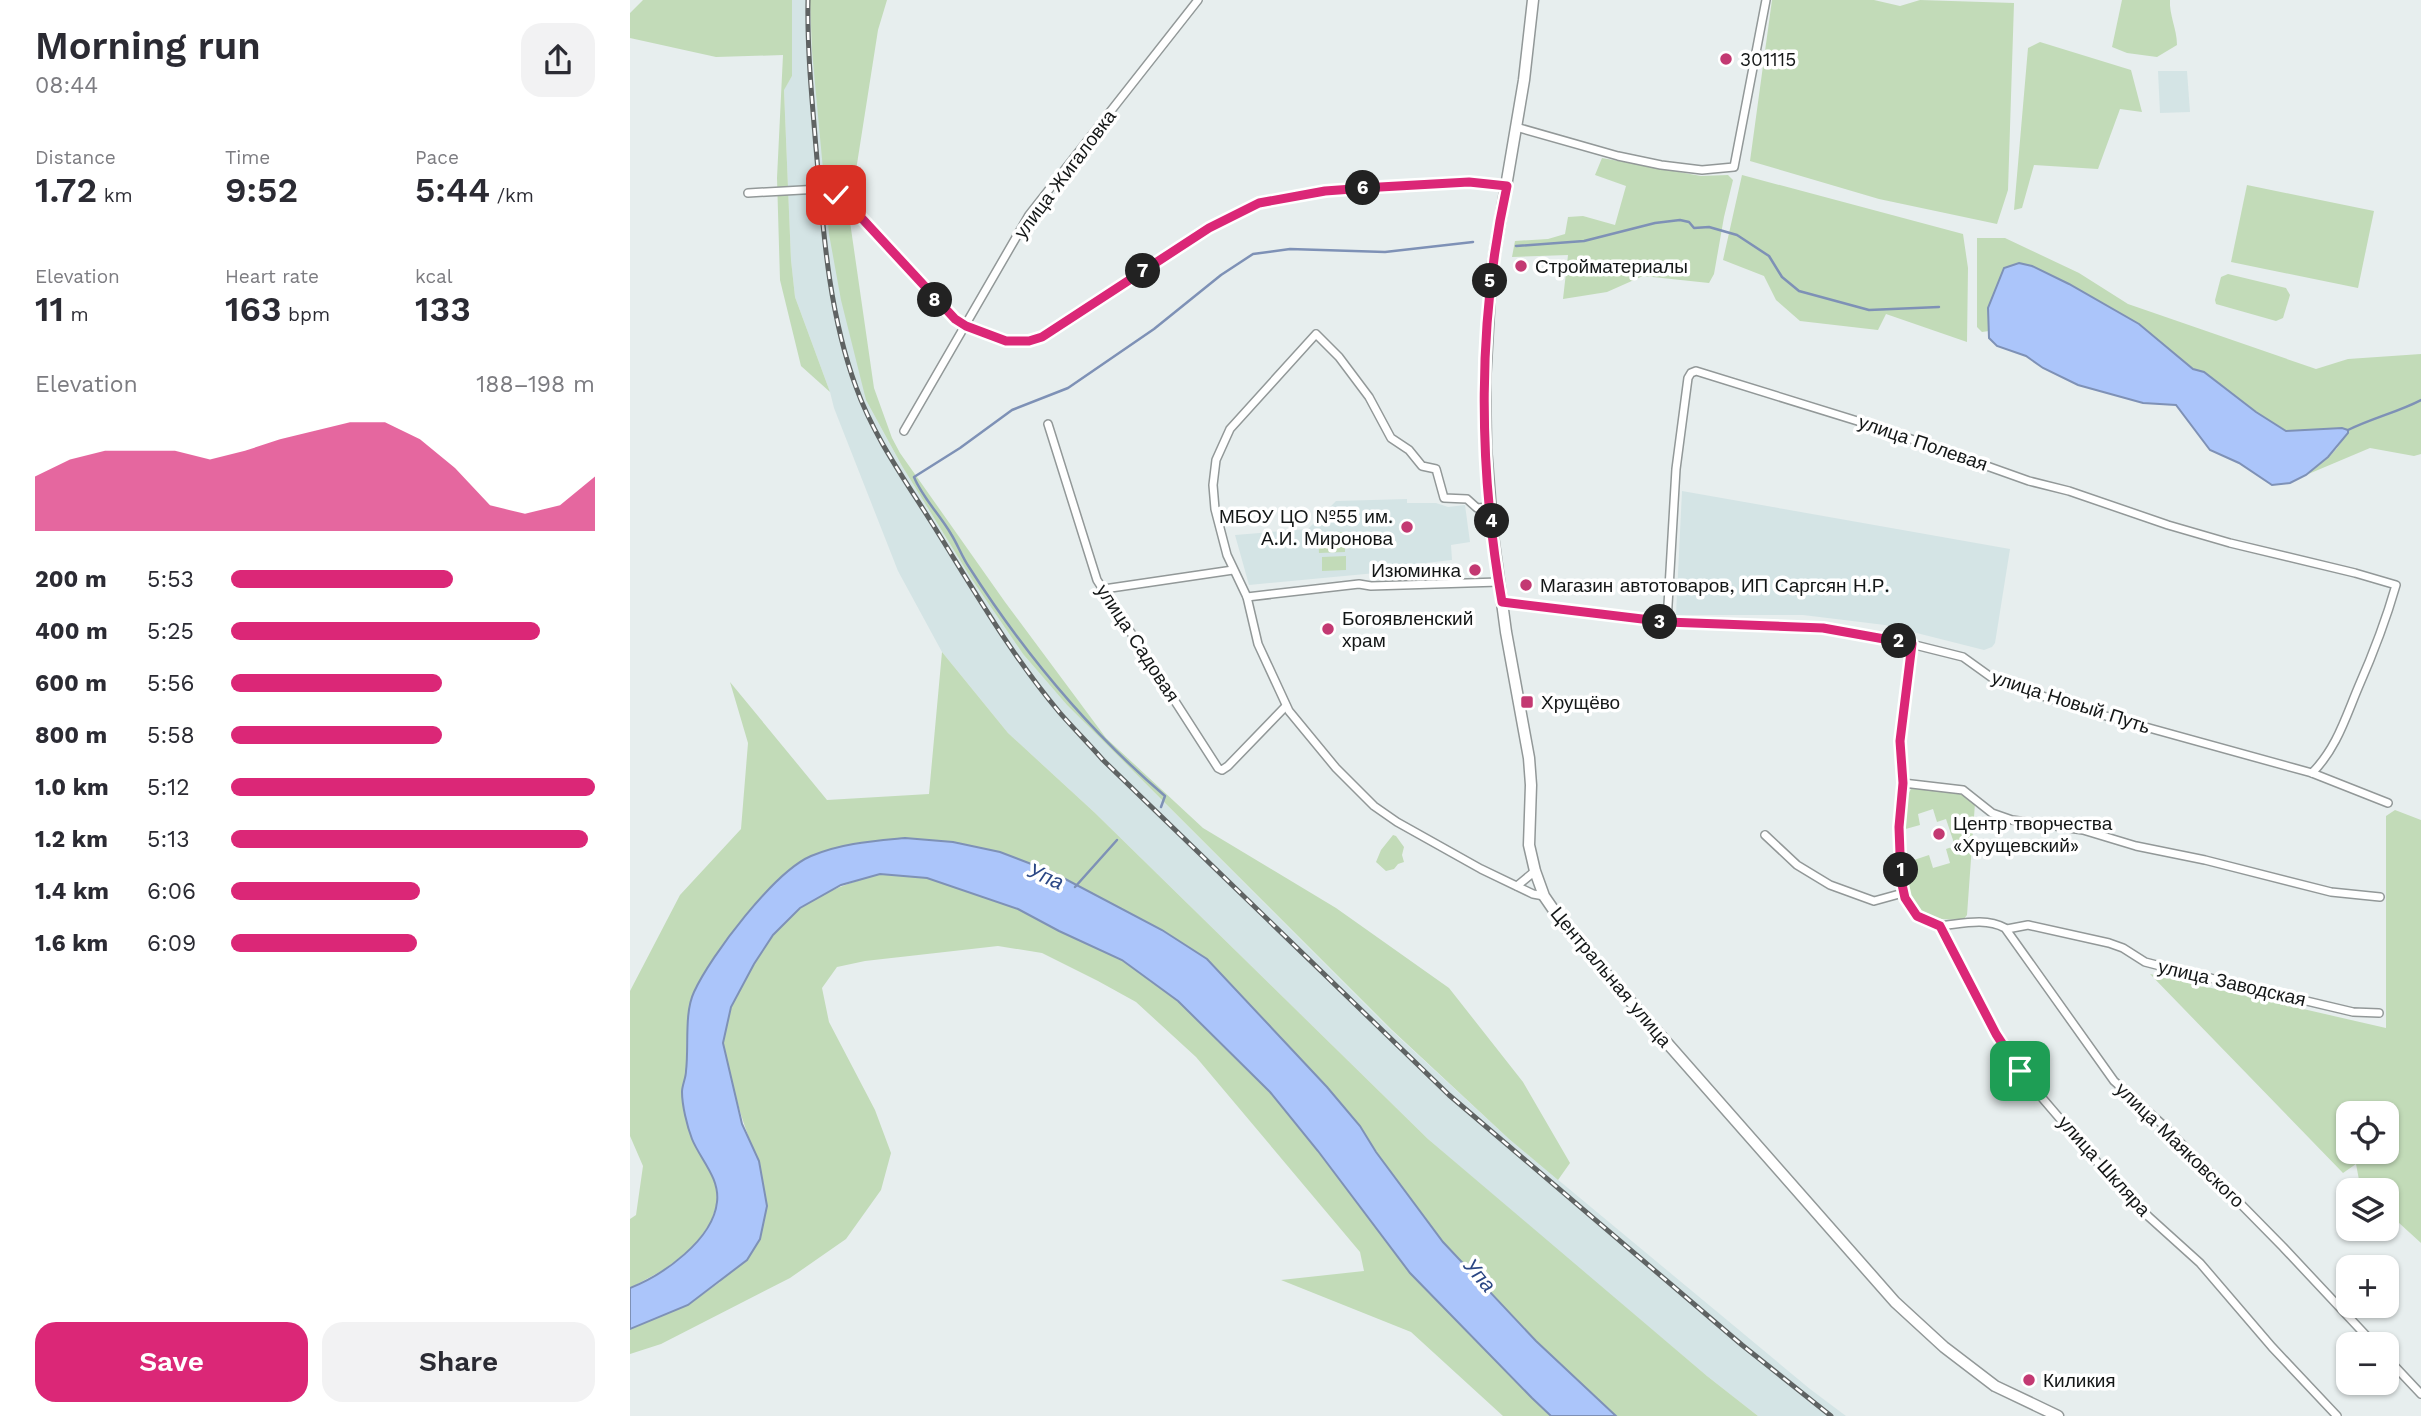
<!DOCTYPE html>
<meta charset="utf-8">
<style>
body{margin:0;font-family:"Work Sans",sans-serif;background:#f2f2f3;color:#2b2b33;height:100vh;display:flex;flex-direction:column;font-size:26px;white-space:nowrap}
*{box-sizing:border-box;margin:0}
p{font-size:23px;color:#7c7c81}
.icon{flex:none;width:38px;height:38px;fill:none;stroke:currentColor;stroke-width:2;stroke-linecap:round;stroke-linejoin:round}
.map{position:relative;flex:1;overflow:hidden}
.drawer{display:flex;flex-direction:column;background:#fff;width:630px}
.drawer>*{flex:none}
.fabs{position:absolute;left:1706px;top:1101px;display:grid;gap:14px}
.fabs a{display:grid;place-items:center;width:63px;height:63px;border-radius:14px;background:#fff;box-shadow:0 2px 5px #0004;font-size:35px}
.pin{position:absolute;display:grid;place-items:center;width:60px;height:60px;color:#fff;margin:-30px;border-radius:14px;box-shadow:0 4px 10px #0006}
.km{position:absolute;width:35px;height:35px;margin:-18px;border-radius:50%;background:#222;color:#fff;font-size:19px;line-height:35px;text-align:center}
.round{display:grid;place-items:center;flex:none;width:74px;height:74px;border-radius:21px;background:#f2f2f3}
.overview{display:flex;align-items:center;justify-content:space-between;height:119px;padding:0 35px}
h1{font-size:38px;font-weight:600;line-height:52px}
.figures{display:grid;grid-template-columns:repeat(3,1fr);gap:10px;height:119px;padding:7px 35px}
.figures div{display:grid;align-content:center}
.figures b{font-size:35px;font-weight:600}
.figures small{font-size:19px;font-weight:400}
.figures p{font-size:19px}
.chart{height:196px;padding:14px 35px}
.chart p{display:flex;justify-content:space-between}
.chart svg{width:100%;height:126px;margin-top:7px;fill:#db2777;opacity:.7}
.action{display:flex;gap:14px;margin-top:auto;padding:14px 35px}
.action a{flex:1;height:80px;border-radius:21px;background:#db2777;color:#fff;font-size:28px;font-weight:600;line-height:80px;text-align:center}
.action a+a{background:#f2f2f3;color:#2b2b33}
ul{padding:0 35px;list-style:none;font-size:23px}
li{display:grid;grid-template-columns:112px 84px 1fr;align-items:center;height:52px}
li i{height:18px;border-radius:9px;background:#db2777}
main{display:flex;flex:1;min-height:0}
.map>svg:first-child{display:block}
</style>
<main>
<section class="drawer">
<div class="overview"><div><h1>Morning run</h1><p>08:44</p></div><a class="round"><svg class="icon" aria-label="share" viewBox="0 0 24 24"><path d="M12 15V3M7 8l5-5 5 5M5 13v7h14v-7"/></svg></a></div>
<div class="figures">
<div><p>Distance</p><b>1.72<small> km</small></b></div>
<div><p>Time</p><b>9:52</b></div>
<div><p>Pace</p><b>5:44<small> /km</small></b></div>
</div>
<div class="figures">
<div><p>Elevation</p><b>11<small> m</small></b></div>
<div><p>Heart rate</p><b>163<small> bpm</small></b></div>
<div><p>kcal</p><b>133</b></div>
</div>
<div class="chart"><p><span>Elevation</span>188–198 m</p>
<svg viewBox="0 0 160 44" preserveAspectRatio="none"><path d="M0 44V25L10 19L20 16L30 16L40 16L50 19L60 16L70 12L80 9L90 6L100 6L110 12L120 22L130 35L140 38L150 35L160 25V44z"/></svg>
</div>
<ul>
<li><b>200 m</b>5:53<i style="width:61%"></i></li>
<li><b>400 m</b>5:25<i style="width:85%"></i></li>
<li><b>600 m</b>5:56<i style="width:58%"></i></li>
<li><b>800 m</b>5:58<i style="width:58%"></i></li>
<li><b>1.0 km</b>5:12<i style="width:100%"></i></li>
<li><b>1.2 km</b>5:13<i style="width:98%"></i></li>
<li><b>1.4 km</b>6:06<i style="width:52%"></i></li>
<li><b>1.6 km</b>6:09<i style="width:51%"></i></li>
</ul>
<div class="action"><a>Save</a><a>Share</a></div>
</section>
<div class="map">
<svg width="1791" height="1416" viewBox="0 0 1791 1416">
<rect width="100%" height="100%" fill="#e7eeee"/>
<!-- built -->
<g fill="#d4e4e5">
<polygon points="162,0 180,0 182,51 236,400 272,466 341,578 393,654 437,705 761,1030 879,1139 1180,1389 1216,1416 1128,1416 1077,1376 920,1244 798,1139 464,812 378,733 312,652 268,571 204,408 200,392 165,297 161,260 154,89 162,76"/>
<polygon points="1528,71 1557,71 1560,112 1530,113"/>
<polygon points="1052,491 1380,549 1365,643 1362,647 1354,650 1255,625 1173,615 1046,615"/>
<polygon points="777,499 777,503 806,503 818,507 835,505 840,542 821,545 822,560 778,565 767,571 619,585 605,535 678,529 706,501"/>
</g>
<!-- green -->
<g fill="#c2dbb8" fill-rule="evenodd">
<polygon points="13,0 162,0 162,76 154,90 161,260 165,297 200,392 171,366 150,280 147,178 153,55 86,57 0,38 0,13"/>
<polygon points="180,0 257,0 248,30 219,215 244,388 262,438 270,453 375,602 476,738 573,828 706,908 819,988 893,1082 940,1163 928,1180 879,1139 762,1030 437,705 393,654 341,578 272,466 236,400 211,300 199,234 182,51"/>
<polygon points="1142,0 1244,0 1270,6 1290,0 1384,3 1378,190 1367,224 1249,199 1120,161"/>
<path d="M1492,0H1540C1539,15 1547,29 1547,45L1527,57L1497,53L1482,47Z"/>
<polygon points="1410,42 1501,70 1512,112 1490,109 1468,169 1404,165 1392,208 1384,210 1398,48"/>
<polygon points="972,158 1071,176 1098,175 1103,180 1094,217 1084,274 1079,283 1013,276 977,292 933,299 938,255 882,257 885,241 918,239 935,234 938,217 953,216 985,225 996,186 965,175"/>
<polygon points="1112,175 1333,234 1338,268 1337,342 1256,314 1248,330 1170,321 1146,300 1134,276 1093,260"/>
<polygon points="1617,185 1744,211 1728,288 1601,262"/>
<path d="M1347,238H1375L1449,273L1498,304L1686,369L1718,359L1791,354V454L1784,456L1740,448L1676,475C1690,464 1715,448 1715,429L1656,431L1626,412L1574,372L1563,369L1509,324L1439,284L1374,268L1358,308L1359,331L1352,332L1347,327Z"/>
<polygon points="1598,274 1656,288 1660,295 1653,318 1646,321 1586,304 1585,300 1591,277"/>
<polygon points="715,532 715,552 689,553 688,533"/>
<polygon points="716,556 716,570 692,571 692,557"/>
<polygon points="312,652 378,733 464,812 798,1139 1077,1376 1128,1416 986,1416 906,1341 813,1242 746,1152 730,1126 697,1087 577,959 532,930 422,872 370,852 143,885 112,919 88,954 57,1033 56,1072 52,1091 86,1184 87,1202 81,1222 63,1247 35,1269 0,1288 0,1219 6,1215 13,1166 0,1136 0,991 50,895 111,829 118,743 100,682 197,800 299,794"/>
<path d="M1281,789L1326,791L1345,803L1337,915L1333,920C1282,919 1278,912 1275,863L1299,855L1303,868L1320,863L1316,849L1325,846L1316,819L1307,822L1303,809L1288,814L1290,825L1272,830L1276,798Z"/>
<path d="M1765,810L1791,820V1243L1757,1212V1190H1735L1730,1185L1726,1164L1713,1173L1520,974L1756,1028V816ZM1718,1113H1757V1152H1718Z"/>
<polygon points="763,835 766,836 774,847 772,855 774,862 768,864 764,869 756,871 746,862 751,850"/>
<path d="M250,874L297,878L388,909L429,931L492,960L548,1001L640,1092L688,1151L780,1273L921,1416H873L781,1332L651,1280L734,1271L730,1252L566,1057L506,1002L468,981L412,953L368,946L235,961L207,967L192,988L199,1022L245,1110L261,1153L251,1190L216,1239L160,1278L31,1344L0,1354V1329L58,1305L90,1282L129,1161C114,1129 107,1103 99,1069C97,1061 93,1051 93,1043C93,1006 141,927 172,907C196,890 222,882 250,874Z"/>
</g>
<!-- water -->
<g fill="#abc5fa" stroke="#7e91b6" stroke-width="2">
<polygon points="1389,263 1402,266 1439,284 1509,324 1563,369 1574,372 1626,412 1656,431 1712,428 1718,430 1718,433 1698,457 1676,475 1660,483 1642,485 1609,463 1580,450 1546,405 1513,403 1448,385 1413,368 1396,356 1367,346 1359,338 1358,308 1374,268"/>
<path d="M275,838L323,842L370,852L422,872L532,930L577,959L697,1087L730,1126L746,1152L813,1242L906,1341L986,1416H921L902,1398L780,1273L688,1151L640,1092L548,1001L492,960L429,931L388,909L297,878L250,874L211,885L170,908L143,935L124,964L101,1007L93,1043L112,1124L129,1161L137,1206L130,1239L117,1260L58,1305L0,1329V1288C33,1275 83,1240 87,1202C90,1178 70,1159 62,1139C57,1126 52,1105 52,1092C52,1085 56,1078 56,1071C59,1047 54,1013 64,992C81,955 144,872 181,856C211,843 243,841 275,838Z"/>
</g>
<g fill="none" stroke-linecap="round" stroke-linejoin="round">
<!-- stream -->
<g stroke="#7e91b6" stroke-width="2.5">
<polyline points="886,246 954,241 1025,223 1050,220 1059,222 1064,228 1079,227 1107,235 1139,256 1152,277 1169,291 1239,310 1309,307"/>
<path d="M1718,430C1742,418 1768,412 1791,400"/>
<path d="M531,807L535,796C458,730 394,653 339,567C332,557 328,545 321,534C310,515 292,497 284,477L330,448L382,410L438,388L524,329L591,275L623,254L660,249L755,252L843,242"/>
<polyline points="445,887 487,840"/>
</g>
<!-- street casing -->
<g stroke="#929898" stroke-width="10">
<g id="street">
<polyline points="886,127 988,156 1031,165 1072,170 1104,167 1136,0"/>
<polyline points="118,193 190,189 202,192 226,212 325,319 336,326 376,341 399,341 412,337 579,228 629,203 695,191 749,187 839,182 877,186"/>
<polyline points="418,424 467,580 588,768 592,770 598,766 656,706"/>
<polyline points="274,431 399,215 568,0"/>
<polyline points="860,507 847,508 837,499 814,498 806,469 792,466 779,450 761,438 739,397 709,357 686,334 600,429 586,460 583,485 585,509 597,555 617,597 628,644 659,711 706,768 744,806 767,822 851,869 903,894 914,896"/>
<polyline points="474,589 603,570"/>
<polyline points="617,597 729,584 741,586 869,582"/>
<polyline points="872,602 1009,620 1193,628 1257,638 1333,657 1365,680 1454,710 1682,773 1758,803"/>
<path d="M1037,622L1046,469L1058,378L1061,373L1066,371L1250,428L1399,481L1439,491L1538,525L1600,543L1725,573L1766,585C1756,620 1743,654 1728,688C1715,719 1706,749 1682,773"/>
<polyline points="1281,644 1270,741 1273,783 1269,827 1271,880 1275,898 1279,907 1291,919 1310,926 1366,1034 1389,1071 1486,1184 1519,1217 1570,1263 1642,1347 1707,1416"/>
<polyline points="1273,783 1333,790 1362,813 1382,820 1453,830 1506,846 1575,860 1701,892 1750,897"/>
<polyline points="1135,835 1167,865 1200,885 1244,901 1273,893"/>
<polyline points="887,886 905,871"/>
<path d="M1310,926C1331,924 1355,917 1375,928L1484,1081L1533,1125L1653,1247L1744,1344"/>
<polyline points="1377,929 1398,925 1479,943 1493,948 1515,962 1538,968 1723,1012 1749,1013"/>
<polyline points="1757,1358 1791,1394"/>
</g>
</g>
<!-- secondary casing -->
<g stroke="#929898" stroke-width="13">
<polyline id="secondary" points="903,0 894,80 861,275 855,382 856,448 863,536 876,632 899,758 901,785 899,845 905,871 914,896 936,928 1265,1302 1314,1347 1365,1386 1428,1416"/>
</g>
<!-- street -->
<use href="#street" stroke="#fff" stroke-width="7"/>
<!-- secondary -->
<use href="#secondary" stroke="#fff" stroke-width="10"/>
<!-- rail casing -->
<g stroke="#5f6363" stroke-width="5">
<path id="rail" d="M178,0C177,49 182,99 186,148C193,227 198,311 226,387C243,435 273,477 300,520C341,585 380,654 430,713C444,729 459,744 473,760L819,1095L1112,1345L1201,1416"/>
</g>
<!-- rail -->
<use href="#rail" stroke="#fff" stroke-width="2.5" stroke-dasharray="8" stroke-linecap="butt"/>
</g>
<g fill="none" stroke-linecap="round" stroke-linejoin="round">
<!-- route casing -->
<g stroke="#fff" stroke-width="14">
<path id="route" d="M206,195L226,212L325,319L336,326L376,341H399L412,337L579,228L629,203L695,191L750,187L839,182L877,186C847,322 848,465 872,602L1037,622L1193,628L1282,644L1270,741L1273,783L1269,827L1271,880L1275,898L1287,916L1310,926L1366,1034L1390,1071"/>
</g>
<!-- route -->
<use href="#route" stroke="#db2777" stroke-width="9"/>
</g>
<!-- markers -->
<g fill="#c33972" stroke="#fff" stroke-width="2.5">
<circle cx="1096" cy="59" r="7"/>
<circle cx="891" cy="266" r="7"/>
<circle cx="777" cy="527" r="7"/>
<circle cx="845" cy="570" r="7"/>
<circle cx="896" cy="585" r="7"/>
<circle cx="698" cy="629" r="7"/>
<rect x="890" y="695" width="14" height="14" rx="3.5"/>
<circle cx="1309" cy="834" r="7"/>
<circle cx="1399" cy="1380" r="7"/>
</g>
<g text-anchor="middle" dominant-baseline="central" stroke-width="7" stroke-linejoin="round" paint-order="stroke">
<!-- poi labels -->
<g font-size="19" fill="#141717" stroke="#fff" text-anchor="start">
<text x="1110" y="59">301115</text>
<text x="905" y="266">Стройматериалы</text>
<text x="763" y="516" text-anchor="end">МБОУ ЦО №55 им.<tspan x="763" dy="22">А.И. Миронова</tspan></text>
<text x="831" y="570" text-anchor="end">Изюминка</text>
<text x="910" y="585">Магазин автотоваров, ИП Саргсян Н.Р.</text>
<text x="712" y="618">Богоявленский<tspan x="712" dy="22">храм</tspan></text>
<text x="911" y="702">Хрущёво</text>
<text x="1323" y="823">Центр творчества<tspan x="1323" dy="22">«Хрущевский»</tspan></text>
<text x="1413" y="1380">Киликия</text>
</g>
<!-- street labels -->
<g font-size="19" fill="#141717" stroke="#fff">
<text transform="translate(435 174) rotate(-53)">улица Жигаловка</text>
<text transform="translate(1293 443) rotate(19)">улица Полевая</text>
<text transform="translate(508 643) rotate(57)">улица Садовая</text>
<text transform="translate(1441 702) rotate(18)">улица Новый Путь</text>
<text transform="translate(981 977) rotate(50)">Центральная улица</text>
<text transform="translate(1602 983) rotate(13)">улица Заводская</text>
<text transform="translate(1550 1145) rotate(44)">улица Маяковского</text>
<text transform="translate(1474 1166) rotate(48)">улица Шкляра</text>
</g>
<!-- water labels -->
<g font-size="21" font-style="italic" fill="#2a4684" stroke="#fff">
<text transform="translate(416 876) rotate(23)">Упа</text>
<text transform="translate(850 1275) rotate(50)">Упа</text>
</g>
</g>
</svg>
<div class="fabs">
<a><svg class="icon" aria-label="locate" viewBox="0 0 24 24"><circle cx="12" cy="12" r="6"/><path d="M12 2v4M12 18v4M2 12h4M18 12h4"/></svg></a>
<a><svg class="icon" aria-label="layers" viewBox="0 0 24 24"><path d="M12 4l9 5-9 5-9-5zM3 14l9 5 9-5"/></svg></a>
<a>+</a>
<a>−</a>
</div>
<div class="pin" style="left:1390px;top:1071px;background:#1e9e55"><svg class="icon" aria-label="arrive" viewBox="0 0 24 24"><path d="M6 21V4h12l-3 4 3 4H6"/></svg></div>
<div class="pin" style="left:206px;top:195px;background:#d93025"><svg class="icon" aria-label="check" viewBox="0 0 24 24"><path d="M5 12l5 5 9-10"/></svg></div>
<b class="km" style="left:1271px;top:870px">1</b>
<b class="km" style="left:1269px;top:641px">2</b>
<b class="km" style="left:1030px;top:622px">3</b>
<b class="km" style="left:862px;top:521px">4</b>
<b class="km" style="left:860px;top:281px">5</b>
<b class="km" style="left:733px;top:188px">6</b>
<b class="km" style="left:513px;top:271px">7</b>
<b class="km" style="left:305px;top:300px">8</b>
</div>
</main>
